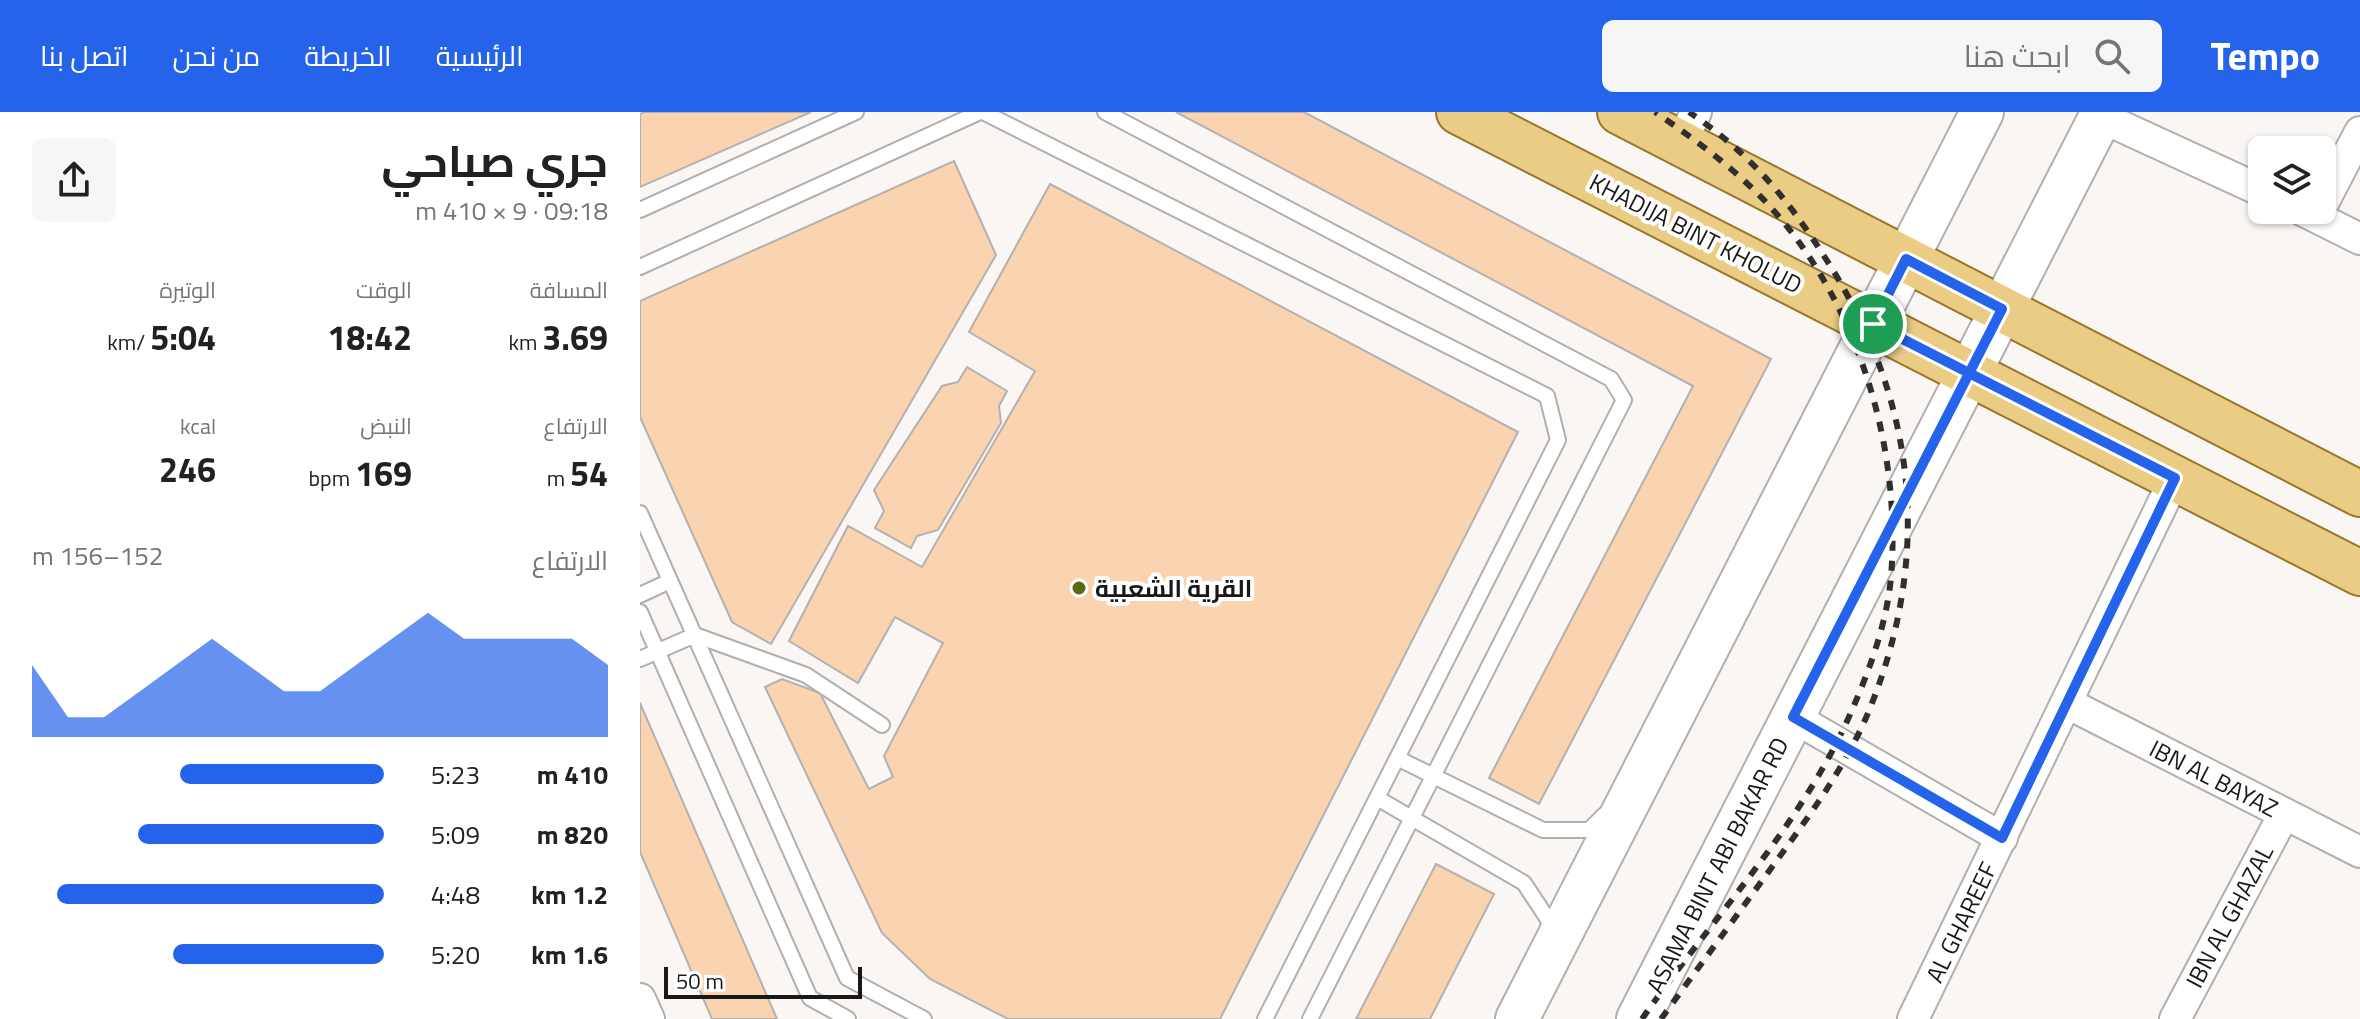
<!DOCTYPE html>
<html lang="ar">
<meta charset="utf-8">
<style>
body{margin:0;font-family:"Titillium Web",Cairo,sans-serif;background:#f6f6f6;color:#202124;direction:rtl;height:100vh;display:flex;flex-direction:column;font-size:30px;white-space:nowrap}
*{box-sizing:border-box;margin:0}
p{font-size:26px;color:#757577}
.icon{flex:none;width:44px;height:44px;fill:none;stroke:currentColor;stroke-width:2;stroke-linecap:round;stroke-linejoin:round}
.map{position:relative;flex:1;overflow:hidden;direction:ltr}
.sheet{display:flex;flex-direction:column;background:#fff;width:640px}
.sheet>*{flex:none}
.controls{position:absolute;left:1608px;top:24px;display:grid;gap:16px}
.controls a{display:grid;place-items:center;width:88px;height:88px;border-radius:12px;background:#fff;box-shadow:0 2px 6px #0004;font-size:40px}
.scale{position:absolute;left:24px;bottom:20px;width:198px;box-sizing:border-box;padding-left:8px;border:4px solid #191817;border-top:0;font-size:22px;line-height:28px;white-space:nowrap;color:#191817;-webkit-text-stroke:6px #fff;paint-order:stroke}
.pin{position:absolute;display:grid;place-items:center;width:68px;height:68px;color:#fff;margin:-34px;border:4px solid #fff;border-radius:50%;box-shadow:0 2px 8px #0007}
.round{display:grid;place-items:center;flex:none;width:84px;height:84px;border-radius:12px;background:#f6f6f6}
.head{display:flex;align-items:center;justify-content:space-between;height:136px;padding:0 32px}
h1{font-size:44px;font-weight:700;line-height:60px}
.stats{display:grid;grid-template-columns:repeat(3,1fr);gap:12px;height:136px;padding:8px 32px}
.stats div{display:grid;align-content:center}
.stats b{font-size:34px;font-weight:700}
.stats small{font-size:22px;font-weight:400}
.stats p{font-size:22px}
.chart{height:224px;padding:16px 32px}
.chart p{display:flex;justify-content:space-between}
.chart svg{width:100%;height:144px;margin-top:8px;fill:#2563eb;opacity:.7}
ul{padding:0 32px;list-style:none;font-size:26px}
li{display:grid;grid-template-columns:128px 96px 1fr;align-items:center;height:60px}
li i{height:20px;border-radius:10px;background:#2563eb}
header{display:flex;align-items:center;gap:48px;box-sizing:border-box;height:112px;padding:0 40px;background:#2563eb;color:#fff}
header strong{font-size:38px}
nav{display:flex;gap:44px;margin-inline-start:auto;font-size:28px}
.search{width:560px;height:72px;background:#f6f6f6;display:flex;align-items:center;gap:20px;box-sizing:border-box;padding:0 28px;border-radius:12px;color:#757577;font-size:30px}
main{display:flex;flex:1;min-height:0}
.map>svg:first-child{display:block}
</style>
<header>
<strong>Tempo</strong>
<div class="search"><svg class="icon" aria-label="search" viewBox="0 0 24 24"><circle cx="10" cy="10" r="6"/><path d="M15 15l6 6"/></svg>ابحث هنا</div>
<nav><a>الرئيسية</a><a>الخريطة</a><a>من نحن</a><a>اتصل بنا</a></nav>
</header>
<main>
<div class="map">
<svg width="1720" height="907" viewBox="0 0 1720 907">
<rect width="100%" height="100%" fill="#faf6f4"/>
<!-- building -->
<g fill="#fad3b0" stroke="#b4b1ae" stroke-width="2">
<polygon points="4,0 171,0 0,75 0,2"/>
<polygon points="536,0 664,0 1131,247 899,692 849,666 1053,274"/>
<polygon points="314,49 356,143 131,532 92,510 0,305 0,189"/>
<polygon points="410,72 878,320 580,907 368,907 290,867 242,821 125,575 142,567 180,581 229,677 253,665 244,644 303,531 255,505 218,571 149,529 208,414 282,455 395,259 329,220"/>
<polygon points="327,255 367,279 359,294 361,311 298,418 277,424 271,436 235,416 244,399 234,378 302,274 318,270"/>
<polygon points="0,591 137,907 72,907 0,740"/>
<polygon points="796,752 854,782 790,907 716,907"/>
</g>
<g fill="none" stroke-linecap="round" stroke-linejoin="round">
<!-- service casing -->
<g stroke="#b2afac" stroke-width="18">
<g id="service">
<polyline points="343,0 907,284 918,328 625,907"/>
<polyline points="465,0 971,267 984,288 670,907"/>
<polyline points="0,98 216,0"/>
<polyline points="0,155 340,0"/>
<polyline points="0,401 207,866 284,907"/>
<polyline points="0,483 30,469"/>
<polyline points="0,500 170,886 208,907"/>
<polyline points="0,547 55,523 166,563 242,613"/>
<polyline points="759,647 903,718 949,718 964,703"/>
<polyline points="737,686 884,771 909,809 907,821"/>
</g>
</g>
<!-- minor casing -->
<g stroke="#b2afac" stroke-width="34">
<g id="minor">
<polyline points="1461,5 1622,79"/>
<polyline points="1041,31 1056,0"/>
<polyline points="1682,93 1720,20"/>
<polyline points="1662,98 1720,127"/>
<polyline points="1429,592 1720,740"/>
<polyline points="1153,605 1362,726"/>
<polyline points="0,887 9,907"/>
<polyline points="1273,907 1535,366"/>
<polyline points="1535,907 1644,702"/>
</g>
</g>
<!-- secondary casing -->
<g stroke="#b2afac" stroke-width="46">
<g id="secondary">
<polyline points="877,907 1342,0"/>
<polyline points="998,907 1463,0"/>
</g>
</g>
<!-- primary casing -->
<g stroke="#98772a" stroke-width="48">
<g id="primary">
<polyline points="819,0 1720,461"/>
<polyline points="980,0 1720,382"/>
</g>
</g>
<!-- service -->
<use href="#service" stroke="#fff" stroke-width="14"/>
<!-- minor -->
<use href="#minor" stroke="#fff" stroke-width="30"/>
<!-- secondary -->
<use href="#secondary" stroke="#fff" stroke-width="42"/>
<!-- primary -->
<use href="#primary" stroke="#ebcc85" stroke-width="44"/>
<!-- rail -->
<g stroke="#312f2e" stroke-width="6" stroke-dasharray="10 10" stroke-linecap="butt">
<path d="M1002,907C1072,806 1163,712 1212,598C1230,557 1247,510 1251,465C1262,332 1216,184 1123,87C1090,53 1054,27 1015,0"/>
<path d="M1021,907C1058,856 1095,806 1132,755C1167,707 1205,656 1228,601C1294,442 1277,287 1184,144C1146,84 1108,40 1049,0"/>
</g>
</g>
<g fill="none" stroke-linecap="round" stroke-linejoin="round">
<!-- route casing -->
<g stroke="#fff" stroke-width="16">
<polyline id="route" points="1233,212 1535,366 1362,726 1153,605 1362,197 1266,147 1233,212"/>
</g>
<!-- route -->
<use href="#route" stroke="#2563eb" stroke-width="10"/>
</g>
<!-- markers -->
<circle fill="#5c6a13" stroke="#fff" stroke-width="3" cx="439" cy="476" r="8"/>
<g text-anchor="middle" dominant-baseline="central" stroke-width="8" stroke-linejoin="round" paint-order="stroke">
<!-- street labels -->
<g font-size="24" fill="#191817" stroke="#fff">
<text transform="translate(1056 121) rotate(27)">KHADIJA BINT KHOLUD</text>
<text transform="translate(1574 666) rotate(27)">IBN AL BAYAZ</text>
<text transform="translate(1077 753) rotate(-63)">ASAMA BINT ABI BAKAR RD</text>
<text transform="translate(1589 804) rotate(-62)">IBN AL GHAZAL</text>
<text transform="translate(1321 810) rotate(-64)">AL GHAREEF</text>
</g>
<!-- poi labels -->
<g font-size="24" font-weight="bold" fill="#191817" stroke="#fff" text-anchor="start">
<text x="455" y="476">القرية الشعبية</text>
</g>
</g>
</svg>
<div class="controls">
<a><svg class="icon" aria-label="layers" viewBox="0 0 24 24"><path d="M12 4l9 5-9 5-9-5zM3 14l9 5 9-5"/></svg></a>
</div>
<div class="scale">50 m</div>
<div class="pin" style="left:1233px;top:212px;background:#1e9e55"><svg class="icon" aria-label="arrive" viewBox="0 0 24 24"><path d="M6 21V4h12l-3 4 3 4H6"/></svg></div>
</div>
<section class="sheet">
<div class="head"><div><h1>جري صباحي</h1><p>09:18 · 9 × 410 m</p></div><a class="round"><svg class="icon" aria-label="share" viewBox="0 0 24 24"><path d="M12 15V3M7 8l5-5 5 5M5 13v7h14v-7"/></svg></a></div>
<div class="stats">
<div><p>المسافة</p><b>3.69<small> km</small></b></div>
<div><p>الوقت</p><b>18:42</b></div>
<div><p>الوتيرة</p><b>5:04<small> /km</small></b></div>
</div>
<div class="stats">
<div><p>الارتفاع</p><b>54<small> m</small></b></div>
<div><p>النبض</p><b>169<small> bpm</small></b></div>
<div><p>kcal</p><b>246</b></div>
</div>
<div class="chart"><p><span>الارتفاع</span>152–156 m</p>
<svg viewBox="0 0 160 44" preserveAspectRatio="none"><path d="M0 44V22L10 38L20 38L30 30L40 22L50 14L60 22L70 30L80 30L90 22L100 14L110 6L120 14L130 14L140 14L150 14L160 22V44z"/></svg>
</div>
<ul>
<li><b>410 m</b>5:23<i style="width:58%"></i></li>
<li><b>820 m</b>5:09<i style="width:70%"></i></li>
<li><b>1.2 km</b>4:48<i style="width:93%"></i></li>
<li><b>1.6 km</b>5:20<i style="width:60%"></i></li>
</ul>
</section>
</main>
